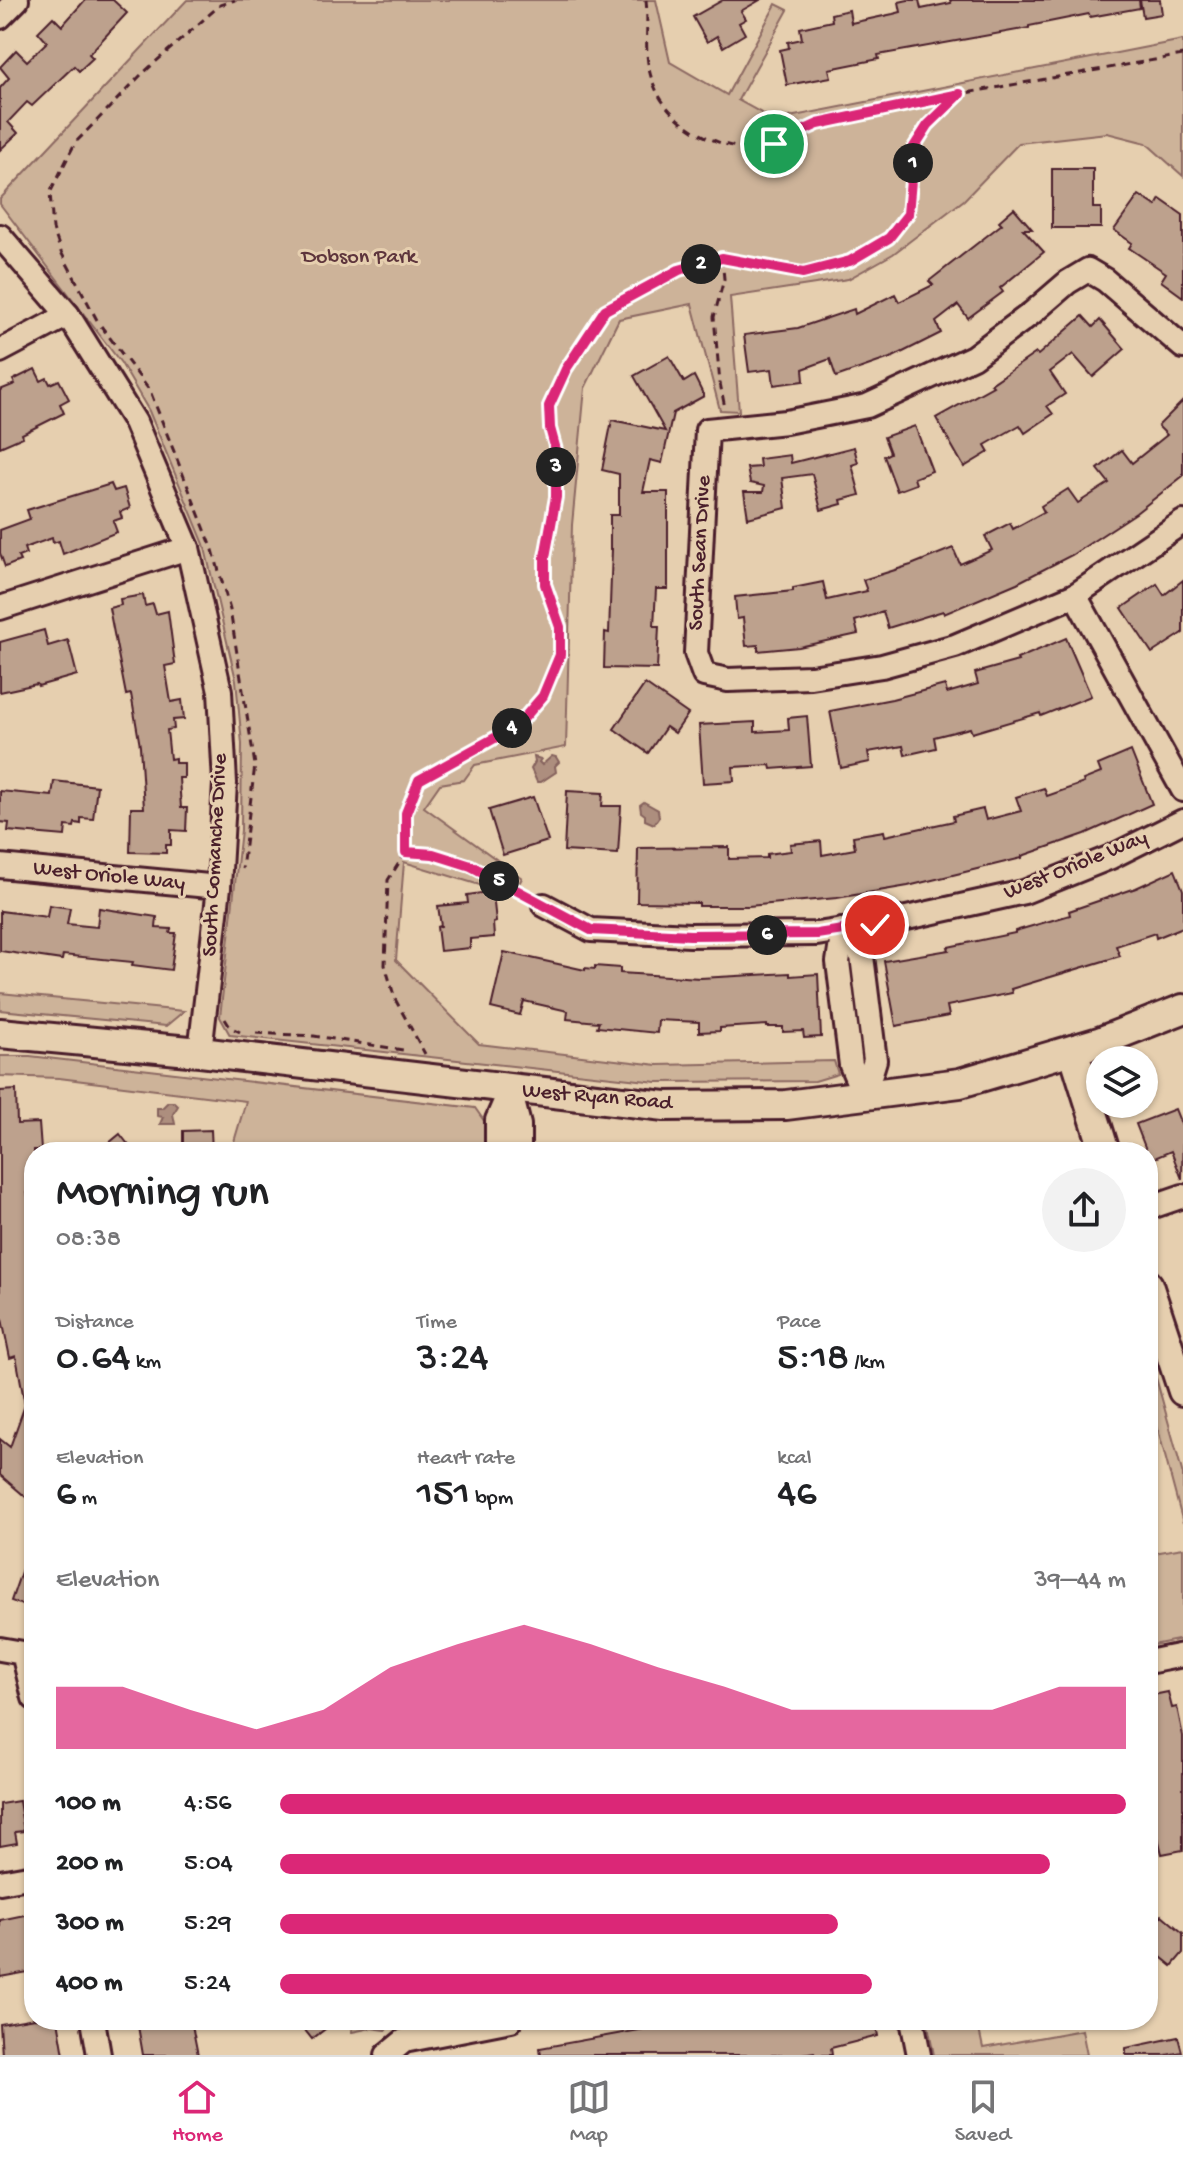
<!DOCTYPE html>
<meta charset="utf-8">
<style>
body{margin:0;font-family:"Gochi Hand",sans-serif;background:#f2f2f2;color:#202124;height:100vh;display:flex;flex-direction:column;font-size:30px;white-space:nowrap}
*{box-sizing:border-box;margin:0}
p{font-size:26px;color:#757577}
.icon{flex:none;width:44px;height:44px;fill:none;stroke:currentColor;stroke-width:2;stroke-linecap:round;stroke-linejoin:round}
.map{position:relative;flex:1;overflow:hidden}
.sheet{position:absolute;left:24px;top:1142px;width:1134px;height:888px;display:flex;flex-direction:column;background:#fff;border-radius:32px;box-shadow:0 2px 6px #0004}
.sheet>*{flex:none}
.fabs{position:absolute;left:1086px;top:1046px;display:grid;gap:16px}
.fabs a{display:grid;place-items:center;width:72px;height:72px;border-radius:50%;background:#fff;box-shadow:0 2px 6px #0004;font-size:40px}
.pin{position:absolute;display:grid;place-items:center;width:68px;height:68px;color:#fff;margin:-34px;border:4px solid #fff;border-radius:50%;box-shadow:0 2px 8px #0007}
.km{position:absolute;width:40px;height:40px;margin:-20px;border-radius:50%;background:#222;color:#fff;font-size:22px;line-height:40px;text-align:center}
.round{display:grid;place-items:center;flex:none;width:84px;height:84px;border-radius:42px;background:#f2f2f2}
.overview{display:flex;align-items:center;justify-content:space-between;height:136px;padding:0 32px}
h1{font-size:44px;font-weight:600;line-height:60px}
.stats{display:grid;grid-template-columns:repeat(3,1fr);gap:12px;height:136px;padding:8px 32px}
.stats div{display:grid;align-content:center}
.stats b{font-size:40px;font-weight:600}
.stats small{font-size:22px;font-weight:400}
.stats p{font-size:22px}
.chart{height:224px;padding:16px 32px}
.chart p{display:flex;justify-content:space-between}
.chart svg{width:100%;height:144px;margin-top:8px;fill:#db2777;opacity:.7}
ul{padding:0 32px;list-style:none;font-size:26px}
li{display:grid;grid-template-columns:128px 96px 1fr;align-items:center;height:60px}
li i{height:20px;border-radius:10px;background:#db2777}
.dock{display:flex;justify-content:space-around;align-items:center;height:112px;border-top:2px solid #e0e0e0;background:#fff;font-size:22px;color:#757577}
.dock a{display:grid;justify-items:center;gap:4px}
.dock .on{color:#db2777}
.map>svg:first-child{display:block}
</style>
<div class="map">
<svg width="1183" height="2055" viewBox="0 0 1183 2055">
<rect width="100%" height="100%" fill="#e6cfaf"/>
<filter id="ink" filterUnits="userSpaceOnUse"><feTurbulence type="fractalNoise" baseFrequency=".0125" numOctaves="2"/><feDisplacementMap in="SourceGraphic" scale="16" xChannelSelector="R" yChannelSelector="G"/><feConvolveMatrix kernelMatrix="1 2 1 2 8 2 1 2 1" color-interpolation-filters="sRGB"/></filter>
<g filter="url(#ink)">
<!-- green -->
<g fill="#cdb399" stroke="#8c6962" stroke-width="2">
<polygon points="187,0 656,0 670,62 727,95 776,4 788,10 738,100 774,120 1183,40 1183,176 1146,143 1107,133 1019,143 964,200 893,254 848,279 730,297 739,411 720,410 692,304 619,319 585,388 572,525 566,747 475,765 464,780 440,784 424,807 522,878 513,895 404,862 396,960 479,1044 658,1065 834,1061 838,1074 815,1081 657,1082 230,1035 220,1017 241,830 242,744 236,680 204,544 149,411 121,363 0,204 0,199"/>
<polygon points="0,993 184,1011 166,1026 0,1010"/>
<polygon points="0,1056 30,1056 475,1108 489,1128 489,1152 231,1152 246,1101 59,1078 0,1076"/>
<polygon points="1148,1349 1183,1475 1183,1523 1148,1392"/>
<polygon points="1183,1548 1183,1639 1148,1646 1148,1554"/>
<polygon points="350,2020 384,2020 386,2030 371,2028 352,2032"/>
<polygon points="927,2020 977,2020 983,2048 1082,2030 1087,2055 934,2055"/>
</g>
<!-- water -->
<g fill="#ad8e7e" stroke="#85625d" stroke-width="2">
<polygon points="552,756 556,757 559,762 555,766 556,772 541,782 537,782 531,769 535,762 534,757 541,759 539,762 542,765"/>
<polygon points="644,802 658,810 659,817 654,824 645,820 645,815 641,812 640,805"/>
<polygon points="168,1102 174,1102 178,1106 173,1114 175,1124 160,1124 163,1117 157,1116 157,1108 162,1108"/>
</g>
<!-- building -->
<g fill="#bda18d" stroke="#4a1f2b" stroke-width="2">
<polygon points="85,0 113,0 127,13 89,54 93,58 79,71 74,66 32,106 27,102 8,122 18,133 0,150 0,88 9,78 0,67 16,50 27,61 47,42 38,32 53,17 62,26"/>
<polygon points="723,0 760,0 741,11 746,19 739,23 745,34 723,47 717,36 707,42 693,17"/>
<polygon points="908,0 919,0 921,9 951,3 950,0 1139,0 1140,8 1090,17 1089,14 1029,26 1029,28 878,55 879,59 829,69 831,77 787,85 780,50 789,48 788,42 802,39 800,28 832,21 831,14 849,10 851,23 893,14 901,12 899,2"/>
<polygon points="1140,0 1160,0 1162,14 1143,17"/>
<polygon points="1052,169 1093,169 1093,208 1101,208 1101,228 1052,228"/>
<polygon points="1139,195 1156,206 1160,199 1183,215 1183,297 1161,281 1166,273 1129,248 1132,243 1114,230"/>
<polygon points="1014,208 1032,229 1023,229 1044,252 1000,288 1003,292 968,318 958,305 936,322 941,333 893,357 836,377 830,359 803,369 804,381 774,385 772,369 749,372 744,335 798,328 854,309 855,314 895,294 899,302 933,285 929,281 1002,224 999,221"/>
<polygon points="1083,316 1093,327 1100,320 1125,349 1093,377 1073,354 1050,372 1065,394 1047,406 1053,414 1025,433 1020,425 985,445 989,452 964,467 936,418 993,386 991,384 1036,353 1038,355"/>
<polygon points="669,356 684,382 694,376 704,396 673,413 662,463 650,460 643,492 668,492 668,589 656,589 654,626 659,626 657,669 604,668 605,632 609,633 612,549 610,549 610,515 619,515 619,474 602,470 612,420 665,431 634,376"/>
<polygon points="35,369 41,381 47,378 50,384 59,380 69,399 60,404 64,413 22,434 23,437 0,447 0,390 15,384 13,380"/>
<polygon points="1183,401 1183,476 1136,513 1072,555 1017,583 944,614 943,611 888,628 883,612 855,621 858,634 799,647 758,651 758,645 746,646 743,618 737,619 735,597 793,591 793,588 823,582 827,600 867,591 863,580 911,565 953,548 960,564 992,550 985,536 1010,523 1013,529 1044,512 1041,506 1068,489 1078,503 1109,483 1098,469 1122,450 1132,463 1167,435 1158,426"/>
<polygon points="915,426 932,471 914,478 916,484 897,491 884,456 890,453 884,437"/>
<polygon points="854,447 858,463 852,465 860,495 841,500 842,504 821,510 812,474 782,478 786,508 748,518 744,492 763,492 764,486 750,483 747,468 760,467 759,459 790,455 791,463"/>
<polygon points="111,484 114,491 124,488 130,508 120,512 122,518 113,521 117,532 63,554 59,541 53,543 52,538 24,548 26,554 18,557 20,561 5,567 0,553 0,530 30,519 27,510"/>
<polygon points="1183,580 1183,633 1152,653 1122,608 1157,584 1164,595"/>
<polygon points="143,595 145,606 153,604 156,614 168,611 175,664 165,666 171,702 182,700 184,719 173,720 174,729 167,730 170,759 175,758 175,763 184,763 184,778 179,778 181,808 187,808 186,831 171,830 171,845 166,845 166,853 130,852 131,808 144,808 140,746 131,694 126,695 109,608 121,605 120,599"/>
<polygon points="44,630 48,646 68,640 77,675 38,686 37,684 0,692 0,642"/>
<polygon points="1066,638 1091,696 1041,716 1040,713 972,733 970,728 934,737 936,748 905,755 903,746 868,752 870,762 841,768 830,711 892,699 945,685 947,693 978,684 975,673 1018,661 1017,659"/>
<polygon points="645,684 688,714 675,733 666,727 648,753 614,729"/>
<polygon points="807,716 811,766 771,769 770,765 733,767 734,781 703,783 699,725 755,722 755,732 789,730 788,718"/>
<polygon points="1131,751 1152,804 1085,834 1022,856 1022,858 908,886 837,898 748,906 699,906 699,903 637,902 638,848 729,847 729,859 767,858 767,854 791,851 790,844 821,841 822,855 855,849 853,836 884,831 885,836 954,821 953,816 983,809 986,820 1021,811 1016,797 1044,788 1047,796 1084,783 1083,780 1101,773 1098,765"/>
<polygon points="54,781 97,786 93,819 81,818 81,824 75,823 74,827 66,826 65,836 8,831 9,823 0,822 0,791 52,796"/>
<polygon points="567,791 603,793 602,806 621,806 618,854 564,851"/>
<polygon points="533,797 548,841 503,855 489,810"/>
<polygon points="1175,870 1183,890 1183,927 1156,938 1155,933 1116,946 1120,956 1011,989 1012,993 947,1006 949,1016 896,1026 884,961 949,950 948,947 1015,933 1015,931 1070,915 1069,911 1136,888"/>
<polygon points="488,892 493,894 496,922 493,923 494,937 470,939 470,948 440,951 437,927 441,926 438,906 468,903 467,895"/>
<polygon points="49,905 70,908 67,924 97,927 99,908 157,917 156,928 171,929 170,933 176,933 171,970 132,965 133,962 63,955 62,960 0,951 0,911 47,917"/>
<polygon points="504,952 585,970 585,968 595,969 595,966 620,968 620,973 700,978 790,973 790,976 818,974 821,1037 804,1038 803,1031 783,1032 783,1027 767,1027 767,1025 720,1028 720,1031 699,1032 699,1022 658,1020 657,1033 597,1027 599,1022 567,1019 568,1011 524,1001 520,1015 491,1008"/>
<polygon points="16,1090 17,1124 39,1123 41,1150 34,1150 34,1190 27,1191 34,1231 34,1504 0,1475 0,1439 10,1447 25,1405 16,1356 10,1358 0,1309 0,1091"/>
<polygon points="1175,1109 1183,1129 1182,1179 1171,1151 1150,1160 1136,1124"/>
<polygon points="211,1130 212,1152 183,1152 183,1131"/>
<polygon points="120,1134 134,1152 98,1152"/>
<polygon points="32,1540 34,1541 34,1609 11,1601"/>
<polygon points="1168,1692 1172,1708 1177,1707 1183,1736 1183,1850 1162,1854 1148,1796 1148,1696"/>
<polygon points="19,1801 24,1831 15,1832 17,1843 0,1846 0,1804"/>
<polygon points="34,1913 34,1971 0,1977 0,1920"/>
<polygon points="1162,1915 1183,1933 1183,1953 1172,1966 1151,1949 1157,1941 1148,1934"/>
<polygon points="34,2018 58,2020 64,2055 2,2055 0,2024"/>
<polygon points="137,2020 191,2020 198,2055 143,2055"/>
<polygon points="297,2020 337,2020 312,2039"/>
<polygon points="694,2020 875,2020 878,2036 831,2048 832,2055 815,2055 814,2052 795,2055 541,2055 540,2048"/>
<polygon points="1178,2037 1182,2052 1166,2055 1126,2055 1126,2048"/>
</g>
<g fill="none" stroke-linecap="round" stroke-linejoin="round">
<!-- minor casing -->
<g stroke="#4a1f2b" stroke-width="28">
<g id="minor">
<polyline points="0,17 17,0"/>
<polyline points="0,236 68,315 135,422 188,548 220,691 225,783 219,887 200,1052"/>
<polyline points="1183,347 1105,280 1088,270 1068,282 1032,313 973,357 867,406 786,422 707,430 696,653 704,675 728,680 811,677 882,666 955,646 1075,595 1183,522"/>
<polyline points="0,351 68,315"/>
<polyline points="1075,595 1183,790"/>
<polyline points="0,608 188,548"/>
<polyline points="0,866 219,887"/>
<polyline points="544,905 591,930 690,935 817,934 875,925 1024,892 1111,857 1183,821"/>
<polyline points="843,930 862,956 875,1060 864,1096"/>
<polyline points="843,930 838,962 851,1065 864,1096"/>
<polyline points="510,1090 519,1125 519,1152"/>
<polyline points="497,1152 497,1120 510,1090"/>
<polyline points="1148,1208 1183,1196"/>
<polyline points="0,1649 23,1653 34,1698"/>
<polyline points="1148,1662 1183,1655"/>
<polyline points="0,1882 34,1876"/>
<polyline points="93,2020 99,2055"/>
<polyline points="912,2020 919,2055"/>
<polyline points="387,2055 404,2041 511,2020"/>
</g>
</g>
<!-- tertiary casing -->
<g stroke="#4a1f2b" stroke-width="34">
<g id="tertiary">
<polyline points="0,1033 200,1052 665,1106 786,1105 960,1083 1099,1042 1183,1009"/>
<polyline points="1073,1050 1105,1152"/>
<polyline points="1148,1285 1183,1391"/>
</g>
</g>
<!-- path -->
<g stroke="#4a1f2b" stroke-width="3" stroke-dasharray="8 6" stroke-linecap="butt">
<path d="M646,0C649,29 642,57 654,85C668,122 713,147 752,149C776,150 799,129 822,124C867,112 914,104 960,94"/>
<polyline points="722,258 724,279 714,317 720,383 725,408"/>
<polyline points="97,320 61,252 53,229 50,193 75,143 142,74 220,5 235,0"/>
<polyline points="101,326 150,391 213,550 230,610 255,765 242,869"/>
<polyline points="406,852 388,880 385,965 395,999 425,1054"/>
<path d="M526,895C485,874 453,855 406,852V813L419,780L518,725L543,696L560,655V627L545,584V557L556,497V450L550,428L549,406L566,369L605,310L679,270L722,258L803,273L850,261L889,238L908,214L914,147L928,125L960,94L1183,55"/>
<polyline points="225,1019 230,1027 240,1032"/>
<polyline points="256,1033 314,1036 403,1050"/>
</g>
<!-- minor -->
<use href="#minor" stroke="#e6cfaf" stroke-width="22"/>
<!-- tertiary -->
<use href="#tertiary" stroke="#e6cfaf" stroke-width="28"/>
</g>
</g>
<g fill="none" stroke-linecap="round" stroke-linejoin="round" filter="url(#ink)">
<!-- route casing -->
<g stroke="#fff" stroke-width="16">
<polyline id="route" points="774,144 818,124 960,94 928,125 914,147 908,214 889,238 850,261 803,273 722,258 679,270 605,310 566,369 549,406 550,428 556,450 556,497 545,557 545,584 560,627 560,655 543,696 518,725 419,780 406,813 406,852 433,854 471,866 591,930 690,935 817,934 875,925"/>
</g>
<!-- route -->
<use href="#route" stroke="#db2777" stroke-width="10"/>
</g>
<g text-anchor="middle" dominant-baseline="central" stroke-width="6" stroke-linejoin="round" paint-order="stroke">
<!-- park labels -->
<g font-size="22" fill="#5e353c" stroke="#e6cfaf">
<text x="359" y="258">Dobson Park</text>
</g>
<!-- street labels -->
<g font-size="22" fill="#4a1f2b" stroke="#e6cfaf">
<text transform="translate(701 553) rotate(-87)">South Sean Drive</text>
<text transform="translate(216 855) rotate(-87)">South Comanche Drive</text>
<text transform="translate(1076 866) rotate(-22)">West Oriole Way</text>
<text transform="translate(109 877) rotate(6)">West Oriole Way</text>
<text transform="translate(597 1098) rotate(5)">West Ryan Road</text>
</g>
</g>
</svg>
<div class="fabs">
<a><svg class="icon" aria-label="layers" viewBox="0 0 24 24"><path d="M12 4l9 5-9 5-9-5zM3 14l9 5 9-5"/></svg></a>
</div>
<div class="pin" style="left:774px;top:144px;background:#1e9e55"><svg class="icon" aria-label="arrive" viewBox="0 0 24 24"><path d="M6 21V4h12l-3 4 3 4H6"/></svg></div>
<div class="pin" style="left:875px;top:925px;background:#d93025"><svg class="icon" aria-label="check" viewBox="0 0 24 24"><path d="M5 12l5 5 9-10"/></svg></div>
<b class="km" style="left:913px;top:163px">1</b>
<b class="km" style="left:701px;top:264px">2</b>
<b class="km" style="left:556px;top:467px">3</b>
<b class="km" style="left:512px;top:728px">4</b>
<b class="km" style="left:499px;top:881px">5</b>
<b class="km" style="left:767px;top:935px">6</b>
<section class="sheet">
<div class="overview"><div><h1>Morning run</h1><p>08:38</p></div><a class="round"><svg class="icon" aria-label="share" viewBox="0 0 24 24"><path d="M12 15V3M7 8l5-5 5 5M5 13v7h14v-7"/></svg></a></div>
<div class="stats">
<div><p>Distance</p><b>0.64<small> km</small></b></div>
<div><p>Time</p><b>3:24</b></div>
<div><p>Pace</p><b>5:18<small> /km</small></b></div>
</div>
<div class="stats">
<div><p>Elevation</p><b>6<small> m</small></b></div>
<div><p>Heart rate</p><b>151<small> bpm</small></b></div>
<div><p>kcal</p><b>46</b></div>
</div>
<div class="chart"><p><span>Elevation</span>39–44 m</p>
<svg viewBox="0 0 160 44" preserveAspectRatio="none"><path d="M0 44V25L10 25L20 32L30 38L40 32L50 19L60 12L70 6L80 12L90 19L100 25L110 32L120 32L130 32L140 32L150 25L160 25V44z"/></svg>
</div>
<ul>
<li><b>100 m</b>4:56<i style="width:100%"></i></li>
<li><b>200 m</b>5:04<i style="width:91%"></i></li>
<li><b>300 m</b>5:29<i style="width:66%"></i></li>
<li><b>400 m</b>5:24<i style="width:70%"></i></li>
</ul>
</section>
</div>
<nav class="dock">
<a class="on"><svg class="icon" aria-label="home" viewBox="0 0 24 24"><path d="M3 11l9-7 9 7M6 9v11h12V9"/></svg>Home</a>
<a><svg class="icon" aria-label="map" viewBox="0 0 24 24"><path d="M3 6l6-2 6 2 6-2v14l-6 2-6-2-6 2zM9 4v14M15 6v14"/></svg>Map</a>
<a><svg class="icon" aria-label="saved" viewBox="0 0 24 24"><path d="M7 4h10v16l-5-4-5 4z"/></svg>Saved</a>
</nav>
